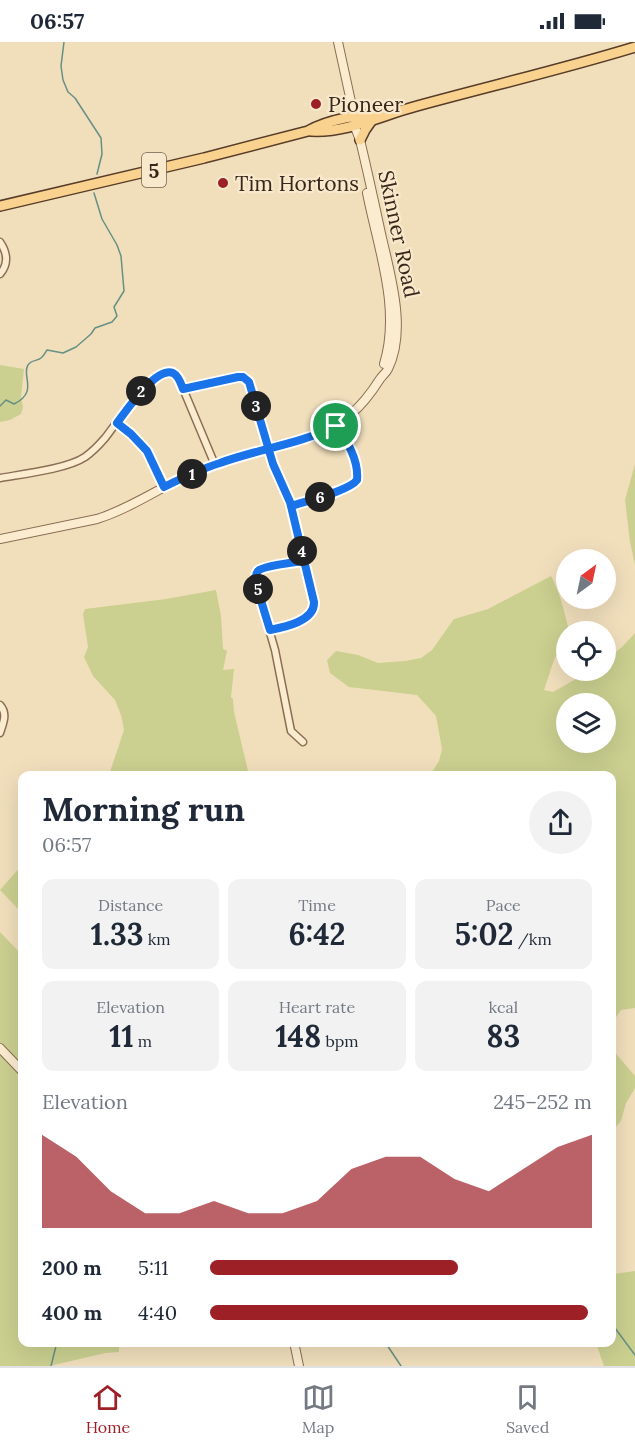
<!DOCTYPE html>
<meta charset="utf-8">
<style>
body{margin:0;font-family:Lora,serif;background:#f2f2f3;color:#1f2937;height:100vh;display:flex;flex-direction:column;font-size:22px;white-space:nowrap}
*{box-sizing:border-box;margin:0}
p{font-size:20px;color:#747a83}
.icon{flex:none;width:33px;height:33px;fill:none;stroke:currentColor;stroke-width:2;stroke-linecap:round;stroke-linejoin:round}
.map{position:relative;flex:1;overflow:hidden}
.side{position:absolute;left:18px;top:729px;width:598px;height:576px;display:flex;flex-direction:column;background:#fff;border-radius:12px;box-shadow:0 6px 24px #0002}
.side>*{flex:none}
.needle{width:39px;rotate:33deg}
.controls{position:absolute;left:556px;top:507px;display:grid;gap:12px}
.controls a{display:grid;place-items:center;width:60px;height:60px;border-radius:50%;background:#fff;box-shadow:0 6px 24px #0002;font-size:30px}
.pin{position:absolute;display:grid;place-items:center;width:51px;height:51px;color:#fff;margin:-26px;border:3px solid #fff;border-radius:50%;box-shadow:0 2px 6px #0007}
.km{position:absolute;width:30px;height:30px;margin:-15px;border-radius:50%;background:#222;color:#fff;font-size:16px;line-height:30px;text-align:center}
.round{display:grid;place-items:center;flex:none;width:63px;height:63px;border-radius:32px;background:#f2f2f3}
.summary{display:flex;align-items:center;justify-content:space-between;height:102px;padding:0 24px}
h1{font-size:33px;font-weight:700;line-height:45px}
.stats{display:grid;grid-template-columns:repeat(3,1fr);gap:9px;height:102px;padding:6px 24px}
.stats div{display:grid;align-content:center;border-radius:12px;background:#f2f2f3;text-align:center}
.stats b{font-size:30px;font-weight:700}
.stats small{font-size:16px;font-weight:400}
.stats p{font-size:16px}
.chart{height:168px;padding:12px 24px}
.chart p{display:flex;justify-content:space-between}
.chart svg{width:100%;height:108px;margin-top:6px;fill:#9e2027;opacity:.7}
ul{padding:0 24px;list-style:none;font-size:20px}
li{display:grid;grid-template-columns:96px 72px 1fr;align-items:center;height:45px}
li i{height:15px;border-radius:8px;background:#9e2027}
.status{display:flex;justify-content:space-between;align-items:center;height:42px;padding:0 30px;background:#fff;direction:ltr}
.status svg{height:16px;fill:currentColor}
.tabs{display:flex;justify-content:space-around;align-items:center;height:84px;border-top:2px solid #e0e1e3;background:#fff;font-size:16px;color:#747a83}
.tabs a{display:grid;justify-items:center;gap:3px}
.tabs .on{color:#9e2027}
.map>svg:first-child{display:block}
</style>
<div class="status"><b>06:57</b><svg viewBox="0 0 49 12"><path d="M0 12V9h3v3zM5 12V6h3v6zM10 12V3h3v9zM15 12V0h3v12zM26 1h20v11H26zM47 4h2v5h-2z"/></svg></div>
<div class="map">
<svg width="635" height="1324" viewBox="0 0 635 1324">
<rect width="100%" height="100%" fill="#f1dfbc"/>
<!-- green -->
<g fill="#cbd090" fill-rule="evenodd">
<polygon points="0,323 24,327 21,355 23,365 21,372 10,378 0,380"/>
<polygon points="635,422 635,523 630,500 625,458"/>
<path d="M551,534C560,551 565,571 569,589L567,590V596L554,618L544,648L553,650L590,629L606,628V618L622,605L635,591V966L621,968L612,981V734L415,733L432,730L439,719L442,707L436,674L417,653L349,645L330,631L327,618L336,609L358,613L378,621L405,619L421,616L432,608L454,577L488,567ZM567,662H606V700H567Z"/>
<polygon points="216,548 221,574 223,607 227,609 223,628 234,627 231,655 233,657 234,670 249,733 109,733 124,688 121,673 115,658 93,634 84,615 88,605 83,572 85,567 166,557"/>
<polygon points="22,823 22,871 0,848"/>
<polygon points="0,890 22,913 22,1300 119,1301 119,1310 105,1311 50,1324 0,1324"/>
<polygon points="612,1002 617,1013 635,1034 635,1046 626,1061 621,1079 615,1086 612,1081"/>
<polygon points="635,1229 635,1324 604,1324 596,1301 612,1300 612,1230 614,1232"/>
</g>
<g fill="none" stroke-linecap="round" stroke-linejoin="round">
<!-- stream -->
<g stroke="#679084" stroke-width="1.5">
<polyline points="64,0 61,24 63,38 68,50 75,56 101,96 102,112 97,132"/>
<path d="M0,364L6,358L14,362C39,350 21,333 28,323C31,318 38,319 41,316C44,314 45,311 47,308L63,311L76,305L91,292L95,286L112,280L117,274L114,265L124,249L121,214L117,203L102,177L94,151"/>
<polyline points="612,1282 635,1313"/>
<polyline points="385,1300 401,1324"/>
<polyline points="51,1324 57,1300"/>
</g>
<!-- minor casing -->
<g stroke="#8a6e54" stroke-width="9">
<g id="minor">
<path d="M0,200C7,210 9,222 0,232"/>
<path d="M184,347L238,335H243L249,340L273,422L290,460L314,564C308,580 286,585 270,589"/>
<polyline points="117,381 131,392 147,409 164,445"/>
<path d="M0,436C23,432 67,427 85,415C92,410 99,403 105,396C116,383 161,310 179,337L215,423"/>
<path d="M291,464L338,449L356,440C361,423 346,398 336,384"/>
<path d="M0,663C8,672 3,681 0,691"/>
<path d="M303,700L291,689L290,684L275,608L255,539C256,535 255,533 258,529C263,524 296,520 304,519"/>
</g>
</g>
<!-- tertiary casing -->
<g stroke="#8a6e54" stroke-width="10">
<g id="tertiary">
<polyline points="338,0 355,78"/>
<path d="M367,151C378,207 401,266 384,322"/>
<path d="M0,497L97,477C129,467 158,447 188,433C227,415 270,406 311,395C344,382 361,367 380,337C382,334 386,331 388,327C407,289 391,235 382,196C375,164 368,131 360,98L356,88"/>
<polyline points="0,1006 22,1029"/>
<polyline points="294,1300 299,1324"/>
</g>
</g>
<!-- primary casing -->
<g stroke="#573c29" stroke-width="12">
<g id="primary">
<path d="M311,89C348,91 382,73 417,64C490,44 563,27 635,5"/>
<polyline points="360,98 365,88 372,78"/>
<path d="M0,164L204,116L308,89C333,75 364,73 392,70"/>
</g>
</g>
<!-- minor -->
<use href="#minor" stroke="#fbecd0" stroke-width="6"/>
<!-- tertiary -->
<use href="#tertiary" stroke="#fbecd0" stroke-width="8"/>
<!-- primary -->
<use href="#primary" stroke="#f9d290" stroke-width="9"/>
</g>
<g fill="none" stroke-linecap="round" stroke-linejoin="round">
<!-- route casing -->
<g stroke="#fff" stroke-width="12">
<path id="route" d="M336,384C300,402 258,407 220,421C201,427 182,436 164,445L147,409L131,392L117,381C126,369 156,324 173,331C179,334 181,342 183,347L238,335H243L249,340L273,422L290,460L314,560C315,579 285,585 270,588L255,539C256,535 255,533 258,529C263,524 296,520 304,519L291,464C306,459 349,449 357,438C359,419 347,398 336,384"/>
</g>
<!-- route -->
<use href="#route" stroke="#1a73e8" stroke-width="8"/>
</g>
<!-- markers -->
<g fill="#9e2027" stroke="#f8e9cc" stroke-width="2">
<circle cx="316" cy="62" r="6"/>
<circle cx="223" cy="141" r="6"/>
</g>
<g text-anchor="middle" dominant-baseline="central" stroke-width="4.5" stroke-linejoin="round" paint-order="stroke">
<!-- shield labels -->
<rect fill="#f8e9cc" stroke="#72614f" stroke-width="1.5" x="142" y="111" width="24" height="34" rx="4.5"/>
<g font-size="20" font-weight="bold" fill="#38271a">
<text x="154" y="128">5</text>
</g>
<!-- poi labels -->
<g font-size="21" fill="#38271a" stroke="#f8e9cc" text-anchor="start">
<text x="328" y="62">Pioneer</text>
<text x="235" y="141">Tim Hortons</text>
</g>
<!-- street labels -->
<g font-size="21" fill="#38271a" stroke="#f8e9cc">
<text transform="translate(399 192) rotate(78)">Skinner Road</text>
</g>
</g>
</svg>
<div class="controls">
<a><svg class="needle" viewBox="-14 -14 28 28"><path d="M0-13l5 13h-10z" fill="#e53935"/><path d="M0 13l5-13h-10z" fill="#747a83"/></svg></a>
<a><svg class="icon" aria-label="locate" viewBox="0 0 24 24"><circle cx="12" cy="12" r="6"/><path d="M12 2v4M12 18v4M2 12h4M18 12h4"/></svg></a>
<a><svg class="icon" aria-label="layers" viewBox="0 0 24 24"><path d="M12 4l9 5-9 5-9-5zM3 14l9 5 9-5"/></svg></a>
</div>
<div class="pin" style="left:336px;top:384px;background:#1e9e55"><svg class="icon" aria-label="arrive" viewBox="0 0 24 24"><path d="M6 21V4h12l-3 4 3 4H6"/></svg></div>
<b class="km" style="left:192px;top:432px">1</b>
<b class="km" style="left:141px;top:349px">2</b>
<b class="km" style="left:256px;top:364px">3</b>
<b class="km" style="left:302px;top:509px">4</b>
<b class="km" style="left:258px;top:547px">5</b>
<b class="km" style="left:320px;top:455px">6</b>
<section class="side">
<div class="summary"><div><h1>Morning run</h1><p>06:57</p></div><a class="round"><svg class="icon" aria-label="share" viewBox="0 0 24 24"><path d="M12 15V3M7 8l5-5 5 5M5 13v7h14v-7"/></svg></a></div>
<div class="stats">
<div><p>Distance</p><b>1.33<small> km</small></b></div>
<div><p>Time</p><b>6:42</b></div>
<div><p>Pace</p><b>5:02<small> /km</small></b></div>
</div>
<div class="stats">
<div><p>Elevation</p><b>11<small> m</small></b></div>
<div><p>Heart rate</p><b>148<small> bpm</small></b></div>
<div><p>kcal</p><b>83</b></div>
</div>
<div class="chart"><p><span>Elevation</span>245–252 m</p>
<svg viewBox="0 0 160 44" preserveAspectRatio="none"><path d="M0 44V6L10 15L20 29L30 38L40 38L50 33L60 38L70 38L80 33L90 20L100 15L110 15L120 24L130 29L140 20L150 11L160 6V44z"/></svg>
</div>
<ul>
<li><b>200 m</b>5:11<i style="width:65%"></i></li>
<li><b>400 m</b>4:40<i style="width:99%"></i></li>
</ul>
</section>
</div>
<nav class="tabs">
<a class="on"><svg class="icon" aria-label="home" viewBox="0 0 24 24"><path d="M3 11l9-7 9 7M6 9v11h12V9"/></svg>Home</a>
<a><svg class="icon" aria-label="map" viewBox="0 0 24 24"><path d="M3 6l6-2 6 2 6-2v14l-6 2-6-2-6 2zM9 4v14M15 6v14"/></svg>Map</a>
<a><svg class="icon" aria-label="saved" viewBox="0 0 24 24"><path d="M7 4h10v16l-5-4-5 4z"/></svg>Saved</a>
</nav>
